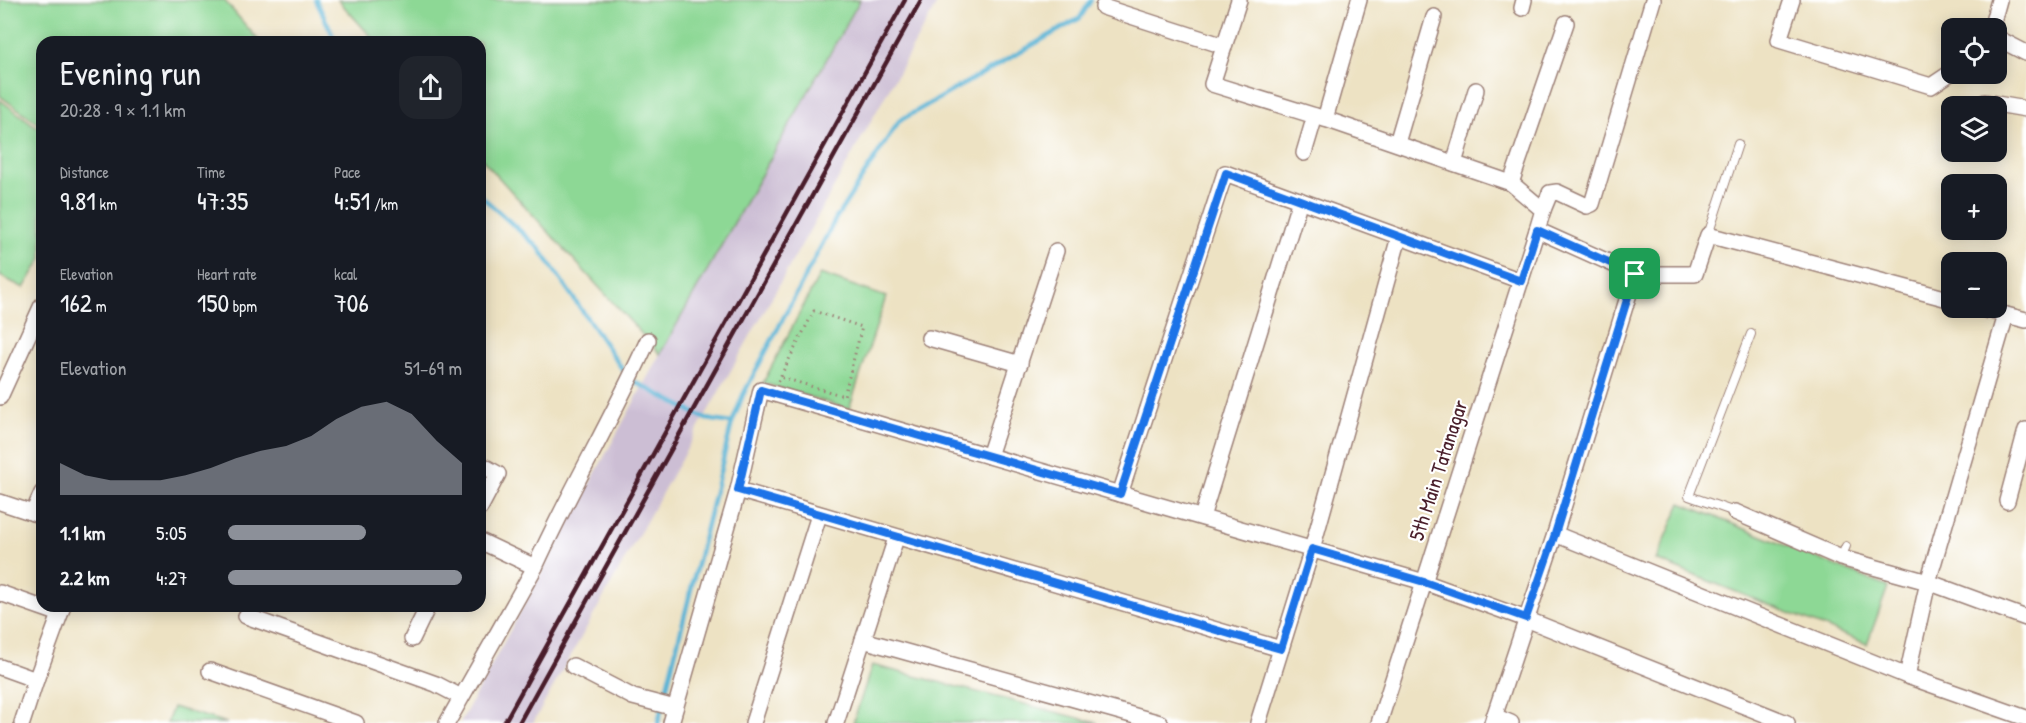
<!DOCTYPE html>
<meta charset="utf-8">
<style>
body{margin:0;font-family:"Patrick Hand",sans-serif;background:#20242c;color:#f1f3f6;height:100vh;display:flex;flex-direction:column;font-size:22px;white-space:nowrap}
*{box-sizing:border-box;margin:0}
p{font-size:20px;color:#9ea1a6}
.icon{flex:none;width:33px;height:33px;fill:none;stroke:currentColor;stroke-width:2;stroke-linecap:round;stroke-linejoin:round}
.map{position:relative;flex:1;overflow:hidden}
.sheet{position:absolute;left:36px;top:36px;width:450px;height:576px;display:flex;flex-direction:column;background:#171b24;border-radius:18px;box-shadow:0 3px 15px #0003}
.sheet>*{flex:none}
.controls{position:absolute;left:1941px;top:18px;display:grid;gap:12px}
.controls a{display:grid;place-items:center;width:66px;height:66px;border-radius:12px;background:#171b24;box-shadow:0 3px 15px #0003;font-size:30px}
.pin{position:absolute;display:grid;place-items:center;width:51px;height:51px;color:#fff;margin:-26px;border-radius:12px;box-shadow:0 3px 9px #0006}
.round{display:grid;place-items:center;flex:none;width:63px;height:63px;border-radius:18px;background:#20242c}
.head{display:flex;align-items:center;justify-content:space-between;height:102px;padding:0 24px}
h1{font-size:33px;font-weight:600;line-height:45px}
.stats{display:grid;grid-template-columns:repeat(3,1fr);gap:9px;height:102px;padding:6px 24px}
.stats div{display:grid;align-content:center}
.stats b{font-size:26px;font-weight:600}
.stats small{font-size:16px;font-weight:400}
.stats p{font-size:16px}
.chart{height:168px;padding:12px 24px}
.chart p{display:flex;justify-content:space-between}
.chart svg{width:100%;height:108px;margin-top:6px;fill:#8c9099;opacity:.7}
ul{padding:0 24px;list-style:none;font-size:20px}
li{display:grid;grid-template-columns:96px 72px 1fr;align-items:center;height:45px}
li i{height:15px;border-radius:8px;background:#8c9099}
.map>svg:first-child{display:block}
</style>
<div class="map">
<svg width="2026" height="723" viewBox="0 0 2026 723">
<rect width="100%" height="100%" fill="#fff"/>
<filter id="ink" filterUnits="userSpaceOnUse"><feTurbulence type="fractalNoise" baseFrequency=".0167" numOctaves="2"/><feDisplacementMap in="SourceGraphic" scale="12" xChannelSelector="R" yChannelSelector="G"/><feConvolveMatrix kernelMatrix="1 2 1 2 8 2 1 2 1" color-interpolation-filters="sRGB"/></filter>
<filter id="wash" filterUnits="userSpaceOnUse"><feTurbulence type="fractalNoise" baseFrequency=".008" numOctaves="4" result="noise"/><feDisplacementMap in="SourceGraphic" scale="24" xChannelSelector="R" yChannelSelector="G"/><feGaussianBlur stdDeviation="1.35" result="paint"/><feColorMatrix in="noise" values="0 0 0 0 0 0 0 0 0 0 0 0 0 0 0 0 0 1.4 0 .05"/><feComposite in="paint" operator="in"/></filter>
<g filter="url(#wash)">
<rect width="100%" height="100%" fill="#ede2c3"/>
<!-- industrial -->
<polygon fill="#ccbed4" points="860,0 939,0 533,723 460,723 660,354"/>
<!-- green -->
<g fill="#8dd895" stroke="#6c7c60" stroke-width="1.5">
<polygon points="0,0 224,0 260,42 42,42 42,126 0,96"/>
<polygon points="338,0 860,0 660,354 480,157 480,42 376,42"/>
<polygon points="0,100 42,131 42,259 24,288 0,276"/>
<polygon points="820,274 886,297 849,409 763,383"/>
<polygon points="1681,503 1888,587 1867,644 1656,560"/>
<polygon points="872,665 1098,723 853,723"/>
<polygon points="173,707 227,723 167,723"/>
</g>
<g fill="none" stroke-linecap="round" stroke-linejoin="round">
<!-- stream -->
<g stroke="#57b3d5" stroke-width="4.5">
<polyline points="316,0 336,42"/>
<polyline points="480,195 539,248 627,376"/>
<polyline points="633,381 706,419 732,423"/>
<polyline points="658,723 732,423 743,395 836,218 899,121 1080,18 1091,0"/>
</g>
</g>
</g>
<g filter="url(#ink)">
<g fill="none" stroke-linecap="round" stroke-linejoin="round">
<!-- lane casing -->
<g stroke="#9c8077" stroke-width="10">
<g id="lane">
<polyline points="1708,235 1738,144"/>
<polyline points="1735,512 1689,496 1751,334"/>
<polyline points="1841,558 1846,546"/>
</g>
</g>
<!-- street casing -->
<g stroke="#9c8077" stroke-width="18">
<g id="street">
<polyline points="1239,0 1212,84 1325,119 1511,183 1543,210 1537,230 1635,274"/>
<polyline points="1792,0 1779,40 1931,86 1952,72"/>
<polyline points="1103,7 1224,46"/>
<polyline points="1522,8 1524,0"/>
<polyline points="1994,28 1994,18 1999,0"/>
<polyline points="1996,35 2001,40 2026,53"/>
<polyline points="1985,102 2026,109"/>
<polyline points="1325,119 1359,0"/>
<polyline points="1397,143 1434,17"/>
<polyline points="1304,153 1315,116"/>
<polyline points="1454,163 1476,90"/>
<polyline points="1511,183 1566,23"/>
<polyline points="1543,210 1550,193 1557,192 1587,206 1592,204 1653,0"/>
<polyline points="1978,308 2026,320"/>
<polyline points="929,338 1020,364"/>
<polyline points="0,397 42,305"/>
<polyline points="989,456 1056,251"/>
<polyline points="480,464 498,474 480,508"/>
<polyline points="1120,494 1225,173 1521,281"/>
<polyline points="2007,501 2026,430"/>
<polyline points="0,502 42,516"/>
<polyline points="1735,512 1841,558 1928,582 2026,618"/>
<polyline points="33,513 42,493"/>
<polyline points="1202,517 1300,200"/>
<polyline points="1555,534 1907,676 2026,718"/>
<path d="M480,541L535,567C570,490 613,418 648,340"/>
<polyline points="0,593 60,614"/>
<polyline points="246,616 436,684 461,697"/>
<polyline points="412,639 428,606"/>
<polyline points="863,640 1160,723"/>
<polyline points="1281,649 738,490 761,390 1424,582 1526,619 1787,723"/>
<polyline points="573,666 633,697 675,708"/>
<polyline points="0,667 36,680 22,723"/>
<polyline points="210,671 356,723"/>
<polyline points="1907,676 1928,582 2006,315"/>
<polyline points="36,680 63,606"/>
<polyline points="1494,716 1511,723"/>
<polyline points="447,723 535,567"/>
<polyline points="671,723 738,490"/>
<polyline points="753,723 819,515"/>
<polyline points="836,723 896,538"/>
<polyline points="1258,723 1312,549 1399,237"/>
<polyline points="1379,723 1537,230"/>
<polyline points="1492,723 1555,534 1635,274 1695,274 1708,235 1952,300"/>
</g>
</g>
<!-- path -->
<polyline stroke="#9c8077" stroke-width="3" stroke-dasharray="1.5 4.5" stroke-linecap="butt" points="778,381 814,311 862,327 844,396 780,377"/>
<!-- lane -->
<use href="#lane" stroke="#fff" stroke-width="8"/>
<!-- street -->
<use href="#street" stroke="#fff" stroke-width="15"/>
<!-- rail -->
<g stroke="#4a1f2b" stroke-width="4.5">
<polyline points="504,723 905,0"/>
<polyline points="519,723 921,0"/>
</g>
</g>
</g>
<g fill="none" stroke-linecap="round" stroke-linejoin="round" filter="url(#ink)">
<!-- route casing -->
<g stroke="#fff" stroke-width="12">
<polygon id="route" points="1226,173 1521,281 1537,230 1635,274 1555,534 1526,618 1424,582 1312,549 1281,649 738,490 761,390 1120,494"/>
</g>
<!-- route -->
<use href="#route" stroke="#1a73e8" stroke-width="8"/>
</g>
<g text-anchor="middle" dominant-baseline="central" stroke-width="4.5" stroke-linejoin="round" paint-order="stroke">
<!-- street labels -->
<g font-size="21" fill="#4a1f2b" stroke="#fff">
<text transform="translate(1438 470) rotate(-72)">5th Main Tatanagar</text>
</g>
</g>
</svg>
<div class="controls">
<a><svg class="icon" aria-label="locate" viewBox="0 0 24 24"><circle cx="12" cy="12" r="6"/><path d="M12 2v4M12 18v4M2 12h4M18 12h4"/></svg></a>
<a><svg class="icon" aria-label="layers" viewBox="0 0 24 24"><path d="M12 4l9 5-9 5-9-5zM3 14l9 5 9-5"/></svg></a>
<a>+</a>
<a>−</a>
</div>
<div class="pin" style="left:1635px;top:274px;background:#1e9e55"><svg class="icon" aria-label="arrive" viewBox="0 0 24 24"><path d="M6 21V4h12l-3 4 3 4H6"/></svg></div>
<section class="sheet">
<div class="head"><div><h1>Evening run</h1><p>20:28 · 9 × 1.1 km</p></div><a class="round"><svg class="icon" aria-label="share" viewBox="0 0 24 24"><path d="M12 15V3M7 8l5-5 5 5M5 13v7h14v-7"/></svg></a></div>
<div class="stats">
<div><p>Distance</p><b>9.81<small> km</small></b></div>
<div><p>Time</p><b>47:35</b></div>
<div><p>Pace</p><b>4:51<small> /km</small></b></div>
</div>
<div class="stats">
<div><p>Elevation</p><b>162<small> m</small></b></div>
<div><p>Heart rate</p><b>150<small> bpm</small></b></div>
<div><p>kcal</p><b>706</b></div>
</div>
<div class="chart"><p><span>Elevation</span>51–69 m</p>
<svg viewBox="0 0 160 44" preserveAspectRatio="none"><path d="M0 44V31L10 36L20 38L30 38L40 38L50 36L60 33L70 29L80 26L90 24L100 20L110 13L120 8L130 6L140 11L150 22L160 31V44z"/></svg>
</div>
<ul>
<li><b>1.1 km</b>5:05<i style="width:59%"></i></li>
<li><b>2.2 km</b>4:27<i style="width:100%"></i></li>
</ul>
</section>
</div>
